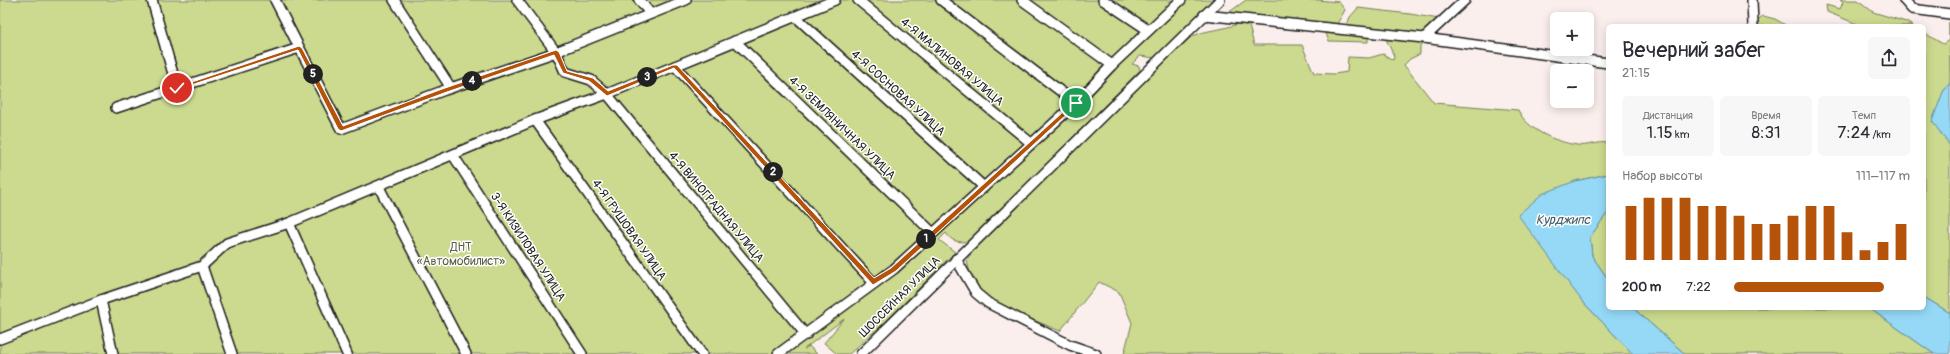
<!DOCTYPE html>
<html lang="ru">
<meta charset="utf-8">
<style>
body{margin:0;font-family:Pangolin,sans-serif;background:#f7f7f7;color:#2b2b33;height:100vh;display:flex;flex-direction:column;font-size:15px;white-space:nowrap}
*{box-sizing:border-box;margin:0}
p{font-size:13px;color:#7c7c81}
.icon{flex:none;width:22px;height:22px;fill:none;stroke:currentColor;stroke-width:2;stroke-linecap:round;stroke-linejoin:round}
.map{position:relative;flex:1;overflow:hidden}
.panel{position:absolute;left:1606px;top:24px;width:320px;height:286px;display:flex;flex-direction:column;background:#fff;border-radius:6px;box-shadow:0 2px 10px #0003}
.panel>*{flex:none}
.controls{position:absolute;left:1550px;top:12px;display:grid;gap:8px}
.controls a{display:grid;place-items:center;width:44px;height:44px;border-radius:6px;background:#fff;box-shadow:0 2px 10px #0003;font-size:20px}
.pin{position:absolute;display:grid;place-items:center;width:34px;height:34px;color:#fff;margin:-17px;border:2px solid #fff;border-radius:50%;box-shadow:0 1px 4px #0007}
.km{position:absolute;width:20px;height:20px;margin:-10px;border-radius:50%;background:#222;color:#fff;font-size:11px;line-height:20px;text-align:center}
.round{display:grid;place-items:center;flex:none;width:42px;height:42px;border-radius:6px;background:#f7f7f7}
.summary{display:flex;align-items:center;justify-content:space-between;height:68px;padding:0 16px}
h1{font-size:22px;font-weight:600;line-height:30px}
.figures{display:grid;grid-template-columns:repeat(3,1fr);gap:6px;height:68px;padding:4px 16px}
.figures div{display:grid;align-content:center;border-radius:6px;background:#f7f7f7;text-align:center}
.figures b{font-size:17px;font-weight:600}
.figures small{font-size:11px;font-weight:400}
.figures p{font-size:11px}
.chart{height:112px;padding:8px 16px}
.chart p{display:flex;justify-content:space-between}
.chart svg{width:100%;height:72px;margin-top:4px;stroke:#b45309;stroke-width:6}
ul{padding:0 16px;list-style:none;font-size:13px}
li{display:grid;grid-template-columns:64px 48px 1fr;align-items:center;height:30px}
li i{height:10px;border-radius:5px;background:#b45309}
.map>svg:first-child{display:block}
</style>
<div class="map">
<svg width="1950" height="354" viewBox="0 0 1950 354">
<rect width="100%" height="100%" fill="#fbefed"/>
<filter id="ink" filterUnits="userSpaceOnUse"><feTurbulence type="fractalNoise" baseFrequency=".025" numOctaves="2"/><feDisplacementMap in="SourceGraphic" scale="8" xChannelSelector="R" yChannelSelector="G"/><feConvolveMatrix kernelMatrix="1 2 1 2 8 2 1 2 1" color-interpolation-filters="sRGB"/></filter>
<g filter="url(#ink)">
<!-- green -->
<g fill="#cbda8e" stroke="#747b55">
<path d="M0,0H1215L1155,58L1140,56L1132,64L1139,66L1140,70L969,241C959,243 952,242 946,233L939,240L955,252L880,327L849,354H837L824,343L844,319L804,349L809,346L817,354H0Z"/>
<polygon points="1246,0 1318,0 1339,2 1345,10 1336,26 1228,13"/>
<polygon points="1840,0 1858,0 1873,12 1906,22 1913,26 1862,26 1827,12 1826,5 1840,9 1843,2"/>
<polygon points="1358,8 1410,14 1439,19 1422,36 1346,27 1350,17"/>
<polygon points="1763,16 1775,19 1787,26 1757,26 1757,20"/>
<path d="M1248,22L1254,45H1302L1314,73L1334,74L1347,72L1348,57L1369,58L1383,54L1393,60L1394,56L1385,37L1428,41L1429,44L1425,43L1420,46V54L1410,59L1404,65L1434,103L1518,110C1527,130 1556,142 1577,145C1587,147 1598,141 1608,143V174L1575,181L1582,301L1633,354H1124L1132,323L1119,292L1099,282L1060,331C1034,319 1001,311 980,291C972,283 969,270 967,260L974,249L1102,122L1191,37C1203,31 1211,31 1224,28C1233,26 1239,23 1248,22Z"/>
<polygon points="1949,22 1950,83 1943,92 1950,146 1950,313 1924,297 1924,33 1943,44 1949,40"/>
<polygon points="1324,29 1368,34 1368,42 1329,41"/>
<polygon points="1608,212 1608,279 1592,256 1590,237"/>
<polygon points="1633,308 1869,308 1934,354 1685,354"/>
</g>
<!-- water -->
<g fill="#95d9f7" stroke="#658d9f">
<polygon points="1950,83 1950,146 1932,121 1943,92"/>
<polygon points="1608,174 1608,212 1590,237 1592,256 1608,279 1608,308 1633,308 1685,354 1633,354 1582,301 1518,215 1542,194 1575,181"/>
<polygon points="1924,297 1950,313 1950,354 1934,354 1869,308 1924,308"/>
</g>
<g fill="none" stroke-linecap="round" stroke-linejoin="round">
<!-- minor casing -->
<g stroke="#1c1c1c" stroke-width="12">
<g id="minor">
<polyline points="152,0 177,88"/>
<polyline points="275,0 341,129 445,90 556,52 686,0"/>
<polyline points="394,0 451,88"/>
<polyline points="517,0 556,52 565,72 591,80 607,94 806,335"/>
<polyline points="639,0 650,13"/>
<polyline points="858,0 1031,143"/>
<polyline points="941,0 1076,103"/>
<polyline points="1022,0 1112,65"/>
<polyline points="1103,0 1148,30"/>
<polyline points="1752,0 1753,26"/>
<polyline points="1904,0 1912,9 1950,14"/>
<polyline points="1204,15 1424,38 1608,63"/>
<polyline points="796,17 984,187"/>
<polyline points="1424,38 1465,0"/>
<polyline points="735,41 933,233"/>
<polyline points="675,66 873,282"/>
<polyline points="116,108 299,48"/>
<polyline points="535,120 702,354"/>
<polyline points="453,155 582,354"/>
<polyline points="379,187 466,354"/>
<polyline points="289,223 347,354"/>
<polyline points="956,259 976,293 988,303 1070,345 1096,354"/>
<polyline points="202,266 232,354"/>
<polyline points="101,300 113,354"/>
<polyline points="0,339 101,300 202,266 227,243 289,223 535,120 607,94 835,0"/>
<polyline points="778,354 894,269 1076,103 1112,65 1181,0"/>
<polyline points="861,354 1220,0"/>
</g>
</g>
<!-- minor -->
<use href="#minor" stroke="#fff" stroke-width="9"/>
</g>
</g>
<!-- route -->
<polygon fill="#b45309" stroke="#fff" points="299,46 302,48 343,126 442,89 556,50 559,52 567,71 593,78 608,91 673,65 677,65 874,278 891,268 1074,102 1079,103 896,271 873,285 674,68 607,96 589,81 563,73 554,55 447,92 341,131 338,129 298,50 179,89 174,88"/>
<g text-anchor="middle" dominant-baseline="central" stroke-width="3" stroke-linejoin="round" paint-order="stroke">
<!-- street labels -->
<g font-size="12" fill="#1c1c1c" stroke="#fff">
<text transform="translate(952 62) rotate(40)">4-Я МАЛИНОВАЯ УЛИЦА</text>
<text transform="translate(898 93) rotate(42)">4-Я СОСНОВАЯ УЛИЦА</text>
<text transform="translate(842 128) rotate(44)">4-Я ЗЕМЛЯНИЧНАЯ УЛИЦА</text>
<text transform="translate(716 207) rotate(50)">4-Я ВИНОГРАДНАЯ УЛИЦА</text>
<text transform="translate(629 230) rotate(55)">4-Я ГРУШОВАЯ УЛИЦА</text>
<text transform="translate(528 247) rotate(57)">3-Я КИЗИЛОВАЯ УЛИЦА</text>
<text transform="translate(900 297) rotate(-45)">ШОССЕЙНАЯ УЛИЦА</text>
</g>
<!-- park labels -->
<g font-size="12" fill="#595e44" stroke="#fff">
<text x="461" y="247">ДНТ<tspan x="461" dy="14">«Автомобилист»</tspan></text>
</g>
<!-- water labels -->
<g font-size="13" font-style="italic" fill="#465e69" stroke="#fff">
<text x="1563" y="220">Курджипс</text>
</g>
</g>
</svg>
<div class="controls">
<a>+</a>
<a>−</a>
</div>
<div class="pin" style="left:1076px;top:103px;background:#1e9e55"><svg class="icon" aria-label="arrive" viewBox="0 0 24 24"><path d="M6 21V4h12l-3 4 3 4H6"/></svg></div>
<div class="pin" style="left:177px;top:88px;background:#d93025"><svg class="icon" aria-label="check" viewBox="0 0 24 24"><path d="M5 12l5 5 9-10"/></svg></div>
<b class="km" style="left:926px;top:239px">1</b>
<b class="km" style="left:773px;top:172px">2</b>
<b class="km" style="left:647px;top:77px">3</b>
<b class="km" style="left:472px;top:81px">4</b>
<b class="km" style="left:313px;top:74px">5</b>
<section class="panel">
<div class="summary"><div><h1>Вечерний забег</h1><p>21:15</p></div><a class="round"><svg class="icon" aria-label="share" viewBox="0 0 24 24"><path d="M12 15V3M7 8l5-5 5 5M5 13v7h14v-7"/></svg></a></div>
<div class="figures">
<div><p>Дистанция</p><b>1.15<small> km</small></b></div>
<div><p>Время</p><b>8:31</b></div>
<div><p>Темп</p><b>7:24<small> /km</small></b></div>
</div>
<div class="chart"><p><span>Набор высоты</span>111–117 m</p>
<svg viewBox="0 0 160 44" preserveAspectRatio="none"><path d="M5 44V11M15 44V6M25 44V6M35 44V6M45 44V11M55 44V11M65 44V17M75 44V22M85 44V22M95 44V17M105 44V11M115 44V11M125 44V27M135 44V38M145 44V33M155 44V22"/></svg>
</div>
<ul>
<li><b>200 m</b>7:22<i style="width:85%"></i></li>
</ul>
</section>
</div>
